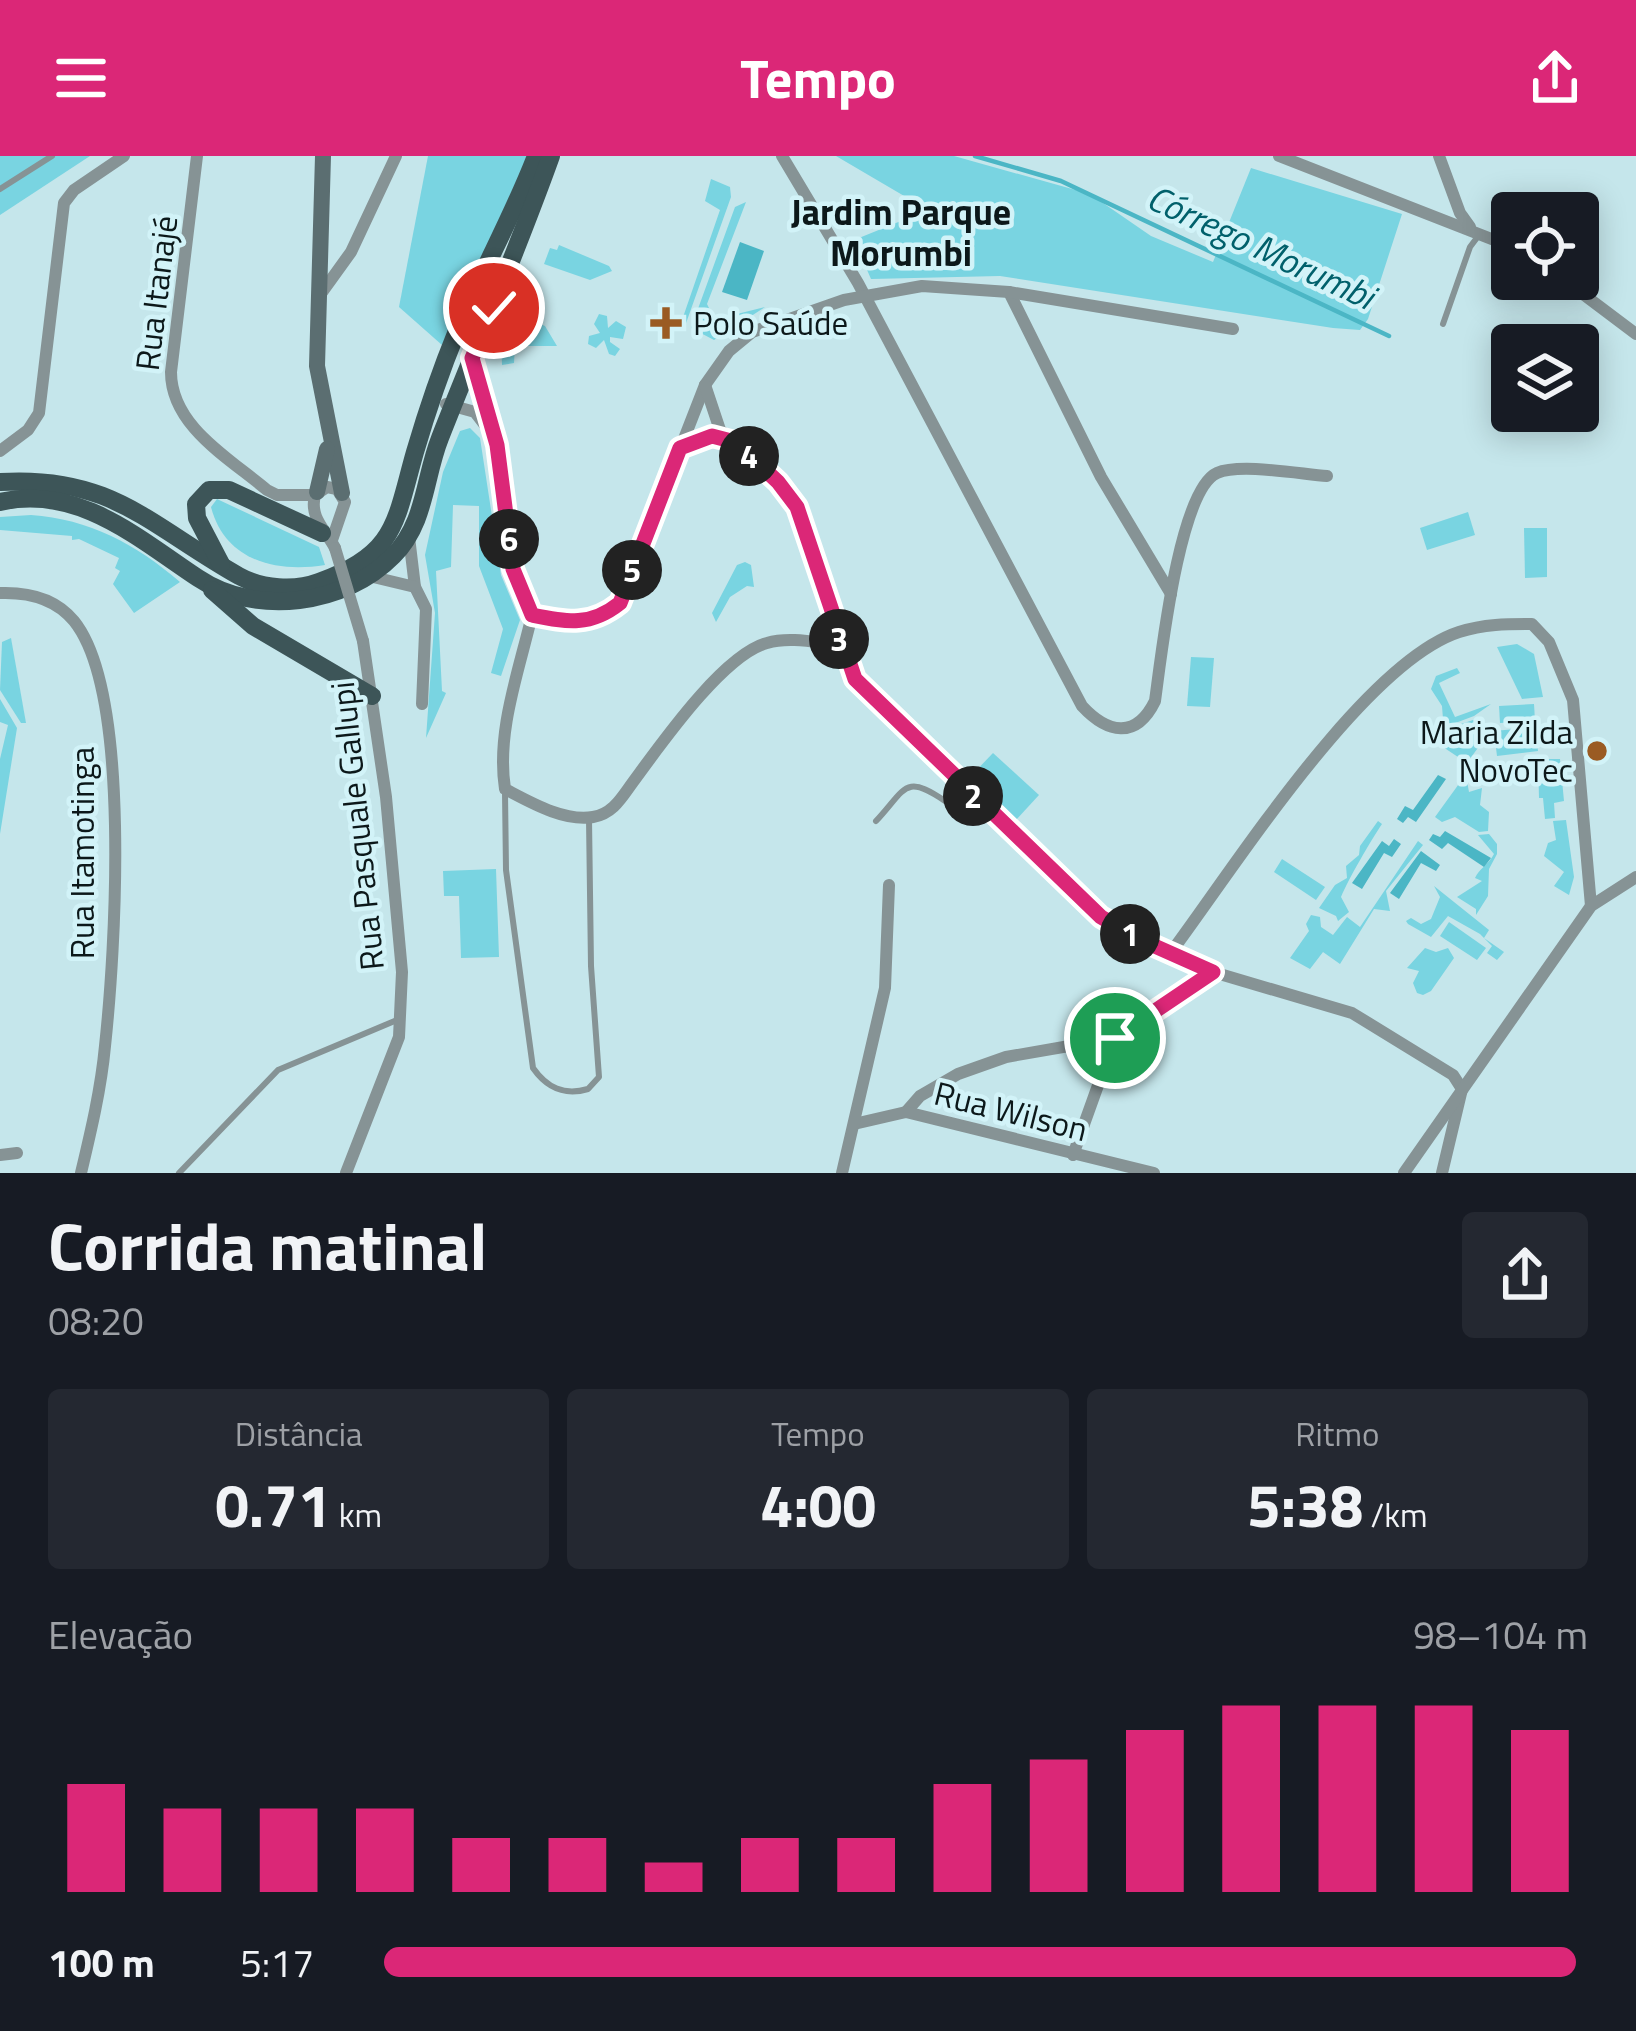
<!DOCTYPE html>
<html lang="pt">
<meta charset="utf-8">
<style>
body{margin:0;font-family:"Titillium Web",sans-serif;background:#242831;color:#f1f3f6;height:100vh;display:flex;flex-direction:column;font-size:45px;white-space:nowrap}
*{box-sizing:border-box;margin:0}
p{font-size:39px;color:#9ea1a6}
.icon{flex:none;width:66px;height:66px;fill:none;stroke:currentColor;stroke-width:2;stroke-linecap:round;stroke-linejoin:round}
.map{position:relative;height:1017px;overflow:hidden}
.drawer{display:flex;flex-direction:column;background:#171b24;flex:1}
.drawer>*{flex:none}
.fabs{position:absolute;left:1491px;top:36px;display:grid;gap:24px}
.fabs a{display:grid;place-items:center;width:108px;height:108px;border-radius:12px;background:#171b24;box-shadow:0 6px 30px #0003;font-size:60px}
.pin{position:absolute;display:grid;place-items:center;width:102px;height:102px;color:#fff;margin:-51px;border:6px solid #fff;border-radius:50%;box-shadow:0 3px 12px #0007}
.km{position:absolute;width:60px;height:60px;margin:-30px;border-radius:50%;background:#222;color:#fff;font-size:33px;line-height:60px;text-align:center}
.round{display:grid;place-items:center;flex:none;width:126px;height:126px;border-radius:12px;background:#242831}
.summary{display:flex;align-items:center;justify-content:space-between;height:204px;padding:0 48px}
h1{font-size:66px;font-weight:700;line-height:90px}
.stats{display:grid;grid-template-columns:repeat(3,1fr);gap:18px;height:204px;padding:12px 48px}
.stats div{display:grid;align-content:center;border-radius:12px;background:#242831;text-align:center}
.stats b{font-size:60px;font-weight:700}
.stats small{font-size:33px;font-weight:400}
.stats p{font-size:33px}
.chart{height:336px;padding:24px 48px}
.chart p{display:flex;justify-content:space-between}
.chart svg{width:100%;height:216px;margin-top:12px;stroke:#db2777;stroke-width:6}
ul{padding:0 48px;list-style:none;font-size:39px}
li{display:grid;grid-template-columns:192px 144px 1fr;align-items:center;height:90px}
li i{height:30px;border-radius:15px;background:#db2777}
header{display:flex;justify-content:space-between;align-items:center;height:156px;padding:0 48px;background:#db2777;color:#fff;font-size:54px;font-weight:700}
.map>svg:first-child{display:block}
</style>
<header><svg class="icon" aria-label="menu" viewBox="0 0 24 24"><path d="M4 6h16M4 12h16M4 18h16"/></svg>Tempo<svg class="icon" aria-label="share" viewBox="0 0 24 24"><path d="M12 15V3M7 8l5-5 5 5M5 13v7h14v-7"/></svg></header>
<div class="map">
<svg width="1636" height="1017" viewBox="0 0 1636 1017">
<rect width="100%" height="100%" fill="#c5e6eb"/>
<!-- green -->
<g fill="#79d4e1">
<polygon points="0,0 90,0 0,59"/>
<polygon points="428,0 528,0 442,189 399,151"/>
<polygon points="836,0 954,0 1090,38 1151,80 1213,106 1251,12 1402,58 1368,163 1360,174 1333,172 1000,120 871,123 854,84 928,54"/>
<polygon points="711,23 730,31 731,41 685,170 681,167 720,54 705,45"/>
<polygon points="746,46 707,148 712,158 721,162 765,151 714,184 691,172 735,51"/>
<polygon points="559,89 609,110 612,115 590,124 544,108 550,92 557,94"/>
<polygon points="599,158 607,160 608,172 616,165 626,171 623,183 610,181 610,186 620,193 615,200 609,198 604,184 596,192 588,188 589,180 600,177 594,168"/>
<polygon points="532,165 545,170 557,190 515,190 514,207 502,209 501,183 528,177"/>
<polygon points="470,272 480,282 501,419 520,464 501,520 491,517 503,473 479,410 479,350 453,349 451,411 436,415 442,535 446,537 426,582 435,457 425,399 443,316 460,275"/>
<path d="M217,343L319,391L325,409C276,417 225,405 211,351Z"/>
<polygon points="1468,356 1475,379 1427,394 1420,372"/>
<path d="M31,359C89,363 136,388 180,426L134,457L113,428L120,415L115,412L119,402L79,383L72,384V380L0,374V361Z"/>
<polygon points="1524,372 1547,372 1547,421 1525,422"/>
<polygon points="745,406 751,409 754,431 747,430 730,441 716,466 712,457 737,409"/>
<polygon points="11,482 26,567 21,567 0,534 2,486"/>
<polygon points="1517,488 1534,498 1543,541 1522,543 1497,491"/>
<polygon points="1191,501 1214,502 1210,551 1187,550"/>
<polygon points="1457,512 1460,517 1439,527 1455,561 1491,548 1474,560 1450,569 1443,563 1442,550 1431,533 1436,520"/>
<polygon points="0,543 17,572 0,678 0,603 8,569 0,566"/>
<polygon points="1534,548 1535,565 1500,567 1499,550"/>
<polygon points="1473,564 1490,575 1467,607 1443,591 1440,580 1446,573"/>
<polygon points="1535,571 1538,595 1497,600 1494,575"/>
<polygon points="993,597 1039,639 1016,664 969,622"/>
<polygon points="1538,603 1560,603 1564,645 1554,647 1555,662 1545,663 1543,642 1539,642"/>
<polygon points="1461,625 1467,625 1469,636 1482,632 1480,649 1489,656 1488,675 1479,676 1455,661 1442,666 1435,661"/>
<polygon points="1566,664 1574,721 1569,739 1554,730 1564,716 1544,700 1548,687 1556,684 1553,665"/>
<path d="M1378,665L1382,668C1370,686 1349,722 1341,741L1349,756L1338,765L1336,760L1319,752L1335,729L1347,722L1346,710L1359,699L1360,690Z"/>
<path d="M1489,678L1497,688V698L1489,713L1488,740L1476,759V753L1457,741L1482,725L1475,722C1479,713 1489,708 1494,698L1478,679Z"/>
<polygon points="1418,685 1423,689 1386,735 1390,755 1374,753 1340,808 1323,796 1310,813 1290,802 1309,775 1306,768 1311,759 1320,761 1321,771 1333,779 1347,761 1360,771"/>
<polygon points="1282,703 1325,731 1316,744 1274,716"/>
<polygon points="496,713 499,801 461,802 459,740 444,740 443,715"/>
<polygon points="1434,730 1489,774 1484,782 1504,796 1497,804 1487,797 1492,790 1480,778 1448,760 1431,781 1408,768 1406,765 1411,762 1421,768 1431,763 1440,741"/>
<polygon points="1449,766 1486,792 1477,804 1440,780"/>
<polygon points="1425,792 1436,796 1448,792 1454,802 1431,835 1423,839 1417,837 1413,827 1419,815 1407,812"/>
</g>
<!-- water -->
<g fill="#4bb6c5">
<polygon points="740,86 764,95 747,144 722,136"/>
<polygon points="1438,619 1446,623 1416,666 1408,661 1403,667 1397,663 1405,650 1413,654"/>
<polygon points="1445,675 1491,702 1484,711 1448,687 1442,693 1429,684 1433,678 1440,681"/>
<polygon points="1394,683 1401,688 1392,701 1384,697 1362,733 1352,727 1382,685 1389,690"/>
<polygon points="1421,695 1440,709 1436,715 1421,707 1399,743 1390,737"/>
</g>
<g fill="none" stroke-linecap="round" stroke-linejoin="round">
<!-- stream -->
<polyline stroke="#4bb6c5" stroke-width="4.5" points="975,0 1061,25 1389,180"/>
<!-- lane -->
<g stroke="#869395" stroke-width="6">
<polyline points="0,33 52,0"/>
<polyline points="1443,168 1470,91 1479,79"/>
<path d="M505,637L506,714L533,912C547,932 564,940 588,933L599,921L591,810L589,663"/>
<path d="M876,665C906,633 904,617 945,645L965,633"/>
<polyline points="179,1017 278,914 397,864"/>
</g>
<!-- street -->
<g stroke="#869395" stroke-width="12">
<path d="M197,0L171,216C171,270 229,302 267,334L277,339H315"/>
<path d="M782,0L858,127L1082,550C1107,577 1136,584 1155,545C1161,502 1179,334 1217,317C1240,307 1300,318 1327,320"/>
<polyline points="1279,0 1512,91"/>
<polyline points="1439,0 1460,57 1470,71"/>
<polyline points="1563,123 1636,178"/>
<polyline points="1009,136 1101,321 1171,438"/>
<polyline points="320,139 351,96 396,0"/>
<path d="M472,203C481,233 493,264 497,294C506,349 503,410 532,459C568,465 591,471 620,447L705,229L729,195L752,176L844,144L922,130L1009,136L1233,173"/>
<polyline points="705,229 720,274 778,326 797,351 855,523 878,548 1101,761 1141,784 1213,816 1352,857 1453,919 1462,933 1442,1017"/>
<polyline points="446,248 475,256 488,273"/>
<path d="M680,292C697,283 708,279 728,284"/>
<polyline points="0,295 28,274 39,257 64,47 74,34 124,0"/>
<polyline points="409,381 415,431 426,453 422,548"/>
<path d="M332,384L345,346L337,333L327,331L315,339C309,362 326,374 335,392"/>
<polyline points="369,420 415,431"/>
<path d="M0,437C28,436 56,443 74,465C132,537 115,797 105,890C101,933 91,975 81,1017"/>
<path d="M532,459C519,515 496,576 505,633C530,646 564,666 593,661C613,658 622,641 633,626C661,588 723,499 767,487C790,480 818,487 841,489"/>
<path d="M1172,795C1234,712 1364,507 1459,476C1484,468 1507,468 1532,468L1549,486L1573,544L1591,750"/>
<polyline points="906,956 920,940 958,918 1006,901 1115,882 1213,816"/>
<polyline points="854,968 906,956 1154,1017"/>
<polyline points="0,999 17,997"/>
<polyline points="1073,999 1115,882"/>
<polyline points="346,1017 399,881 402,816 386,641 363,485"/>
<polyline points="842,1017 885,832 889,729"/>
<polyline points="1404,1017 1591,750 1636,721"/>
</g>
<!-- secondary -->
<g stroke="#5b6e71" stroke-width="16">
<polyline points="323,0 317,210 342,337"/>
<polyline points="317,336 327,293"/>
</g>
<!-- primary -->
<g stroke="#3d5558" stroke-width="18">
<path d="M0,326C112,319 150,370 239,420C262,433 295,435 319,426C397,398 395,366 415,296C427,255 441,214 457,175C481,116 513,60 536,0"/>
<path d="M0,346C78,328 139,383 198,422C256,461 345,449 393,400C426,367 424,322 440,282C477,188 517,95 551,0"/>
<polyline points="221,408 197,362 196,348 209,334 229,334 322,377"/>
<polyline points="212,434 253,470 372,540"/>
</g>
<!-- street-bridge -->
<polyline stroke="#869395" stroke-width="12" points="335,392 363,485"/>
</g>
<g fill="none" stroke-linecap="round" stroke-linejoin="round">
<!-- route casing -->
<g stroke="#fff" stroke-width="24">
<path id="route" d="M494,152L472,202L497,289L513,413L532,459C567,466 590,471 620,447L680,292L712,280L735,286L778,326L797,351L855,523L1101,761L1141,784L1213,816L1115,882"/>
</g>
<!-- route -->
<use href="#route" stroke="#db2777" stroke-width="15"/>
</g>
<!-- markers -->
<g fill="#9a5b23" stroke="#d2f3f8" stroke-width="4.5">
<path d="M660 149h12v12h12v12h-12v12h-12v-12h-12v-12h12z"/>
<circle cx="1597" cy="595" r="12"/>
</g>
<g text-anchor="middle" dominant-baseline="central" stroke-width="9" stroke-linejoin="round" paint-order="stroke">
<!-- street labels -->
<g font-size="33" fill="#0c181a" stroke="#d2f3f8">
<text transform="translate(156 137) rotate(-83)">Rua Itanajé</text>
<text transform="translate(357 670) rotate(-96)">Rua Pasquale Gallupi</text>
<text transform="translate(82 697) rotate(-90)">Rua Itamotinga</text>
<text transform="translate(1011 955) rotate(14)">Rua Wilson</text>
</g>
<!-- poi labels -->
<g font-size="33" fill="#0c181a" stroke="#d2f3f8" text-anchor="start">
<text x="693" y="167">Polo Saúde</text>
<text x="1573" y="576" text-anchor="end">Maria Zilda<tspan x="1573" dy="38">NovoTec</tspan></text>
</g>
<!-- neighbourhood labels -->
<g font-size="36" font-weight="bold" fill="#0c181a" stroke="#d2f3f8">
<text x="901" y="55">Jardim Parque<tspan x="901" dy="41">Morumbi</tspan></text>
</g>
<!-- water labels -->
<g font-size="36" font-style="italic" fill="#00606b" stroke="#d2f3f8">
<text transform="translate(1261 90) rotate(25)">Córrego Morumbi</text>
</g>
</g>
</svg>
<div class="fabs">
<a><svg class="icon" aria-label="locate" viewBox="0 0 24 24"><circle cx="12" cy="12" r="6"/><path d="M12 2v4M12 18v4M2 12h4M18 12h4"/></svg></a>
<a><svg class="icon" aria-label="layers" viewBox="0 0 24 24"><path d="M12 4l9 5-9 5-9-5zM3 14l9 5 9-5"/></svg></a>
</div>
<div class="pin" style="left:1115px;top:882px;background:#1e9e55"><svg class="icon" aria-label="arrive" viewBox="0 0 24 24"><path d="M6 21V4h12l-3 4 3 4H6"/></svg></div>
<div class="pin" style="left:494px;top:152px;background:#d93025"><svg class="icon" aria-label="check" viewBox="0 0 24 24"><path d="M5 12l5 5 9-10"/></svg></div>
<b class="km" style="left:1130px;top:778px">1</b>
<b class="km" style="left:973px;top:640px">2</b>
<b class="km" style="left:839px;top:483px">3</b>
<b class="km" style="left:749px;top:300px">4</b>
<b class="km" style="left:632px;top:414px">5</b>
<b class="km" style="left:509px;top:383px">6</b>
</div>
<section class="drawer">
<div class="summary"><div><h1>Corrida matinal</h1><p>08:20</p></div><a class="round"><svg class="icon" aria-label="share" viewBox="0 0 24 24"><path d="M12 15V3M7 8l5-5 5 5M5 13v7h14v-7"/></svg></a></div>
<div class="stats">
<div><p>Distância</p><b>0.71<small> km</small></b></div>
<div><p>Tempo</p><b>4:00</b></div>
<div><p>Ritmo</p><b>5:38<small> /km</small></b></div>
</div>
<div class="chart"><p><span>Elevação</span>98–104 m</p>
<svg viewBox="0 0 160 44" preserveAspectRatio="none"><path d="M5 44V22M15 44V27M25 44V27M35 44V27M45 44V33M55 44V33M65 44V38M75 44V33M85 44V33M95 44V22M105 44V17M115 44V11M125 44V6M135 44V6M145 44V6M155 44V11"/></svg>
</div>
<ul>
<li><b>100 m</b>5:17<i style="width:99%"></i></li>
</ul>
</section>
